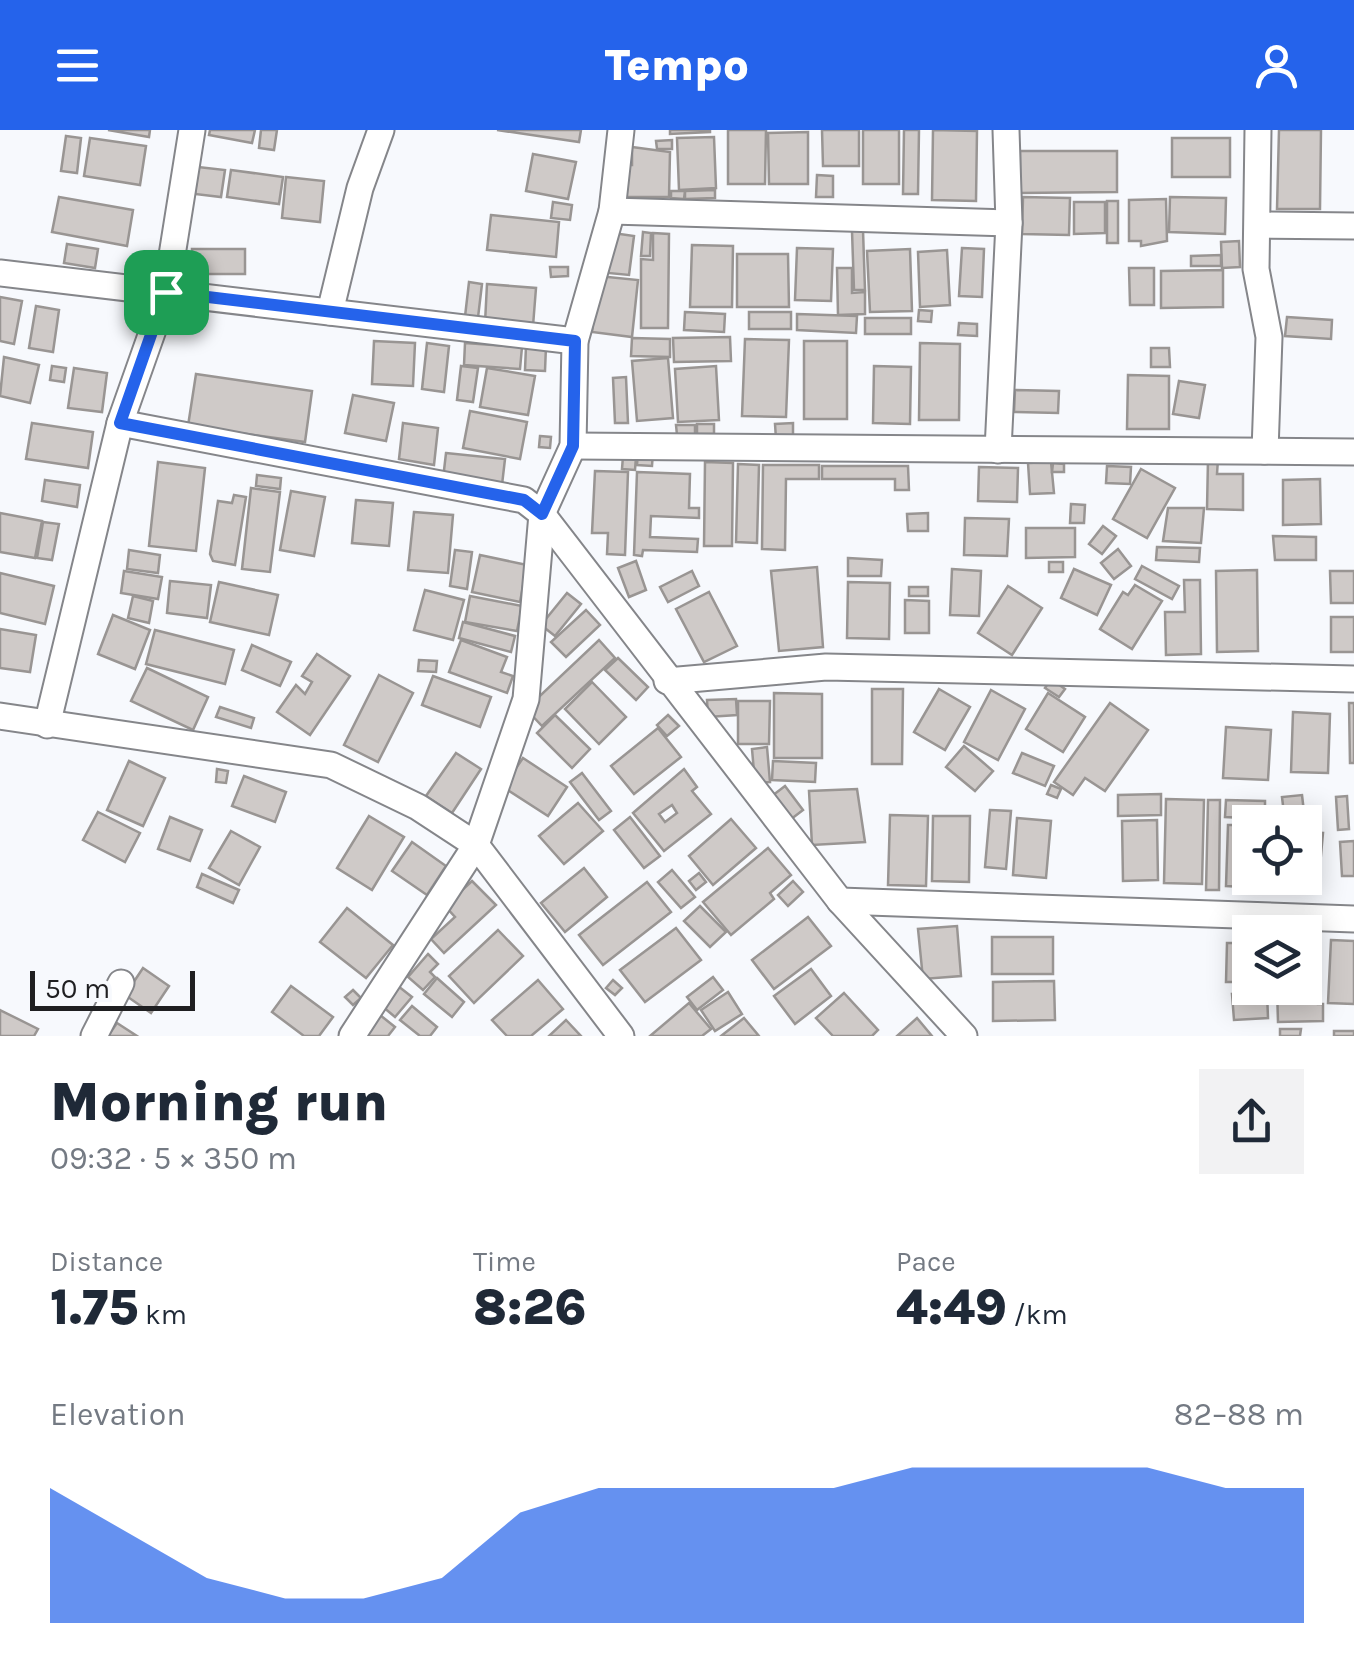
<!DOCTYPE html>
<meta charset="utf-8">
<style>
body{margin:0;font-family:Karla,sans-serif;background:#f2f2f3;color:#1f2937;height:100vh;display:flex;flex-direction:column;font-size:38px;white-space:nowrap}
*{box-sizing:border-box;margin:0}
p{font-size:32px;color:#747a83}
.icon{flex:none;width:55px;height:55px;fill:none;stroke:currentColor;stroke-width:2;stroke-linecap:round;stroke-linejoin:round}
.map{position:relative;height:906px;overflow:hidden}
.panel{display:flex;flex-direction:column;background:#fff;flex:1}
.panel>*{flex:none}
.tools{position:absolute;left:1232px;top:675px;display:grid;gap:20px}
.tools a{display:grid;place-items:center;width:90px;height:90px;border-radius:0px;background:#fff;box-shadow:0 5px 25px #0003;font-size:50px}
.scale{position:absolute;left:30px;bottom:25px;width:165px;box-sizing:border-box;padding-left:10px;border:5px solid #1f1f21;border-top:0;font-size:28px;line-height:35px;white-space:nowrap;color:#1f1f21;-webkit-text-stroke:8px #f7f9fd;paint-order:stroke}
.pin{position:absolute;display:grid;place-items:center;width:85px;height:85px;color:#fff;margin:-42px;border-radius:20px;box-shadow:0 5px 15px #0006}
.round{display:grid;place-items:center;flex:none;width:105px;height:105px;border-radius:0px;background:#f2f2f3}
.headline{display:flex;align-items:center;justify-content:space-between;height:170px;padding:0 50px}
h1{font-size:55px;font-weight:800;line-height:75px}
.figures{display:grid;grid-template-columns:repeat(3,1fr);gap:15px;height:170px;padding:10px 50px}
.figures div{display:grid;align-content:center}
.figures b{font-size:50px;font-weight:800}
.figures small{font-size:28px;font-weight:400}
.figures p{font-size:28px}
.chart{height:280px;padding:20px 50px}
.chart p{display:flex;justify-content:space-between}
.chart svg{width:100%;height:180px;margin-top:10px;fill:#2563eb;opacity:.7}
header{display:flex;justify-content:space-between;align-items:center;height:130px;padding:0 50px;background:#2563eb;color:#fff;font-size:45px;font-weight:800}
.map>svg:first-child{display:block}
</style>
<header><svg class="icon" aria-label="menu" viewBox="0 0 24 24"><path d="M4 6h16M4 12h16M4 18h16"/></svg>Tempo<svg class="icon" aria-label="person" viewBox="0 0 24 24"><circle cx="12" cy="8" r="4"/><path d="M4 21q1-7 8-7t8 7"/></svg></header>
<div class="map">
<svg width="1354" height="906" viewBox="0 0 1354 906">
<rect width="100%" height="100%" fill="#f7f9fd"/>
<!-- building -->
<g fill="#cfcac8" stroke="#999593" stroke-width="2.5" fill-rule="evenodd">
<polygon points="108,0 150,0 149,7"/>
<polygon points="210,0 255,0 252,13 209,5"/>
<polygon points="261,0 277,0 274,20 259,18"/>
<polygon points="497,0 581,0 579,12"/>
<polygon points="670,0 710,0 710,2 670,4"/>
<polygon points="728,0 766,0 765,54 728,54"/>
<polygon points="822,0 859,0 859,36 823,36"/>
<rect x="863" y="0" width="36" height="54"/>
<polygon points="904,0 919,0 918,64 903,64"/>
<polygon points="933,0 977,1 976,71 932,70"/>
<polygon points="1279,0 1321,0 1320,79 1277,79"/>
<polygon points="808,2 808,54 769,54 768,3"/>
<polygon points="66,6 81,8 77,43 61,41"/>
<polygon points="714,7 716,58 679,60 677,8"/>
<polygon points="90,8 146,16 140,55 84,46"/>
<rect x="1172" y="8" width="58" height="39"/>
<polygon points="672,10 672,19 657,19 656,11"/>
<polygon points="632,17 670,22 669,67 625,67 625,35 632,35"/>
<polygon points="1020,21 1117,21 1117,62 1020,63"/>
<polygon points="533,24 576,32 568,69 526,61"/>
<polygon points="198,37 225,40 221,67 195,64"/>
<polygon points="231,40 283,47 279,74 227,67"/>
<polygon points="817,45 833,46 833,67 816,67"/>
<polygon points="286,47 324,51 320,92 282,88"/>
<polygon points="715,60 715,68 685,69 685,61"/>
<polygon points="671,61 685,61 684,69 671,68"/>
<polygon points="59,67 133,80 127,116 52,102"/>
<polygon points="1023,67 1070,68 1069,105 1022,104"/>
<polygon points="1170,67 1226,68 1225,104 1169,102"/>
<polygon points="1166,69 1167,111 1141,116 1141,111 1129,111 1129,70"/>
<rect x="1107" y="71" width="11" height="42"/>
<polygon points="553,72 572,75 570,90 551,88"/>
<polygon points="1074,72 1105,72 1105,103 1074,104"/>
<polygon points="491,85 559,92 556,127 487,120"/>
<polygon points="863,100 865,160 854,160 852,101"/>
<polygon points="643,102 651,103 650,126 641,126"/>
<polygon points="613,103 634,106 629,145 608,143"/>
<polygon points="653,103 669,104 668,198 641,198 641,129 653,130"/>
<polygon points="1239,111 1240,137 1222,138 1221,112"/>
<polygon points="67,114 98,119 95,138 64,133"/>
<polygon points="692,115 733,116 732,177 690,177"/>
<polygon points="797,118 833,119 831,171 795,170"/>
<polygon points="962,118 984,119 982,167 959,166"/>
<rect x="192" y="119" width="53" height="25"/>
<polygon points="910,119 912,181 870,182 867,121"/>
<polygon points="947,120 950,175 920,177 918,122"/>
<polygon points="737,124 788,124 789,177 737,177"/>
<polygon points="1221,125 1221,136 1191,136 1191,126"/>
<polygon points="550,137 568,137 568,146 551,147"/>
<polygon points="837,138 852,138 852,163 865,162 865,184 838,185"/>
<polygon points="1129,138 1154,138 1154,175 1130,175"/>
<polygon points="1223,140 1223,177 1161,178 1161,141"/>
<polygon points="598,146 638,150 632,207 592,202"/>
<polygon points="469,152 482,154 477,196 464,195"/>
<polygon points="487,154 536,158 533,196 485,193"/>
<polygon points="0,167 22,171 14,214 0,211"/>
<polygon points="36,176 59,180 53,222 29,218"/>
<polygon points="919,180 932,181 931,192 918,191"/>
<polygon points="685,182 725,184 724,202 684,200"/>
<rect x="749" y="182" width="42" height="17"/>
<polygon points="797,184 857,186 856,203 797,200"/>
<polygon points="1287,187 1332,190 1331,209 1285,206"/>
<rect x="865" y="188" width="46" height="16"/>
<polygon points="959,193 977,194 977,206 958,205"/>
<polygon points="730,207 731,231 674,232 673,208"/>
<polygon points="632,208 670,209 670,227 631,226"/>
<polygon points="745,209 789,210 786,287 742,286"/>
<polygon points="374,211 415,213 413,256 372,254"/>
<rect x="804" y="211" width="43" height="78"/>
<polygon points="427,213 449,216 444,262 422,259"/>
<polygon points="465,213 522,217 520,239 464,235"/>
<polygon points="920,213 960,214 959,290 919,290"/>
<polygon points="526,216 546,216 545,241 525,240"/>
<polygon points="1151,218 1169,218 1170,237 1151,237"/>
<polygon points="4,227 39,235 30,273 0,266"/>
<polygon points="668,228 673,288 637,291 632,231"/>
<polygon points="52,236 66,238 64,252 50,250"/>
<polygon points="461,236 478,238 473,272 457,270"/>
<polygon points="716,236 719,290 678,292 675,239"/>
<polygon points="874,236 911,237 910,294 873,293"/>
<polygon points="74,238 107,243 102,282 68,278"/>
<polygon points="487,238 535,246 528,285 480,277"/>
<polygon points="196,244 312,261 305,312 188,296"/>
<polygon points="1128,245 1169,246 1169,299 1127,299"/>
<polygon points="626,247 628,293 615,293 613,248"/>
<polygon points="1179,251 1205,255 1199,288 1173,284"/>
<polygon points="1015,260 1059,261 1058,283 1014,282"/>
<polygon points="353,265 394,273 386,311 345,303"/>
<polygon points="470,281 527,292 520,329 463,318"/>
<polygon points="32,293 93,302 88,338 26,329"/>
<polygon points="403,293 438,298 434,335 399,329"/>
<polygon points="793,293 793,309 776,309 775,294"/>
<rect x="697" y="294" width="17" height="10"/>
<polygon points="676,295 695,295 695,304 677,305"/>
<polygon points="540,306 551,307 550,318 539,317"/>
<polygon points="638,321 653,322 652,336 637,335"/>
<polygon points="446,323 505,329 502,355 443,349"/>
<polygon points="623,326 636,327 635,340 622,339"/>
<polygon points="1208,329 1218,329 1217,344 1243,344 1243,380 1207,379"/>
<polygon points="158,332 205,338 196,421 149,416"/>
<polygon points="705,332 733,333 732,416 704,416"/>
<polygon points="1051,332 1054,363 1030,364 1028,333"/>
<polygon points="1053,333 1064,334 1064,342 1052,342"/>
<polygon points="738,334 759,335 757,413 736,412"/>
<polygon points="763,335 819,335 819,349 786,349 785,420 762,419"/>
<polygon points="822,336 908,336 909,360 895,360 895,349 822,349"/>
<polygon points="1107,336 1131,337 1130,354 1106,353"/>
<polygon points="979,337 1018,338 1017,372 978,371"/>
<polygon points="1141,339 1175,358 1147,408 1113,389"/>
<polygon points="595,341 628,342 625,425 607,424 608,403 592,403"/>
<polygon points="637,342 690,344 689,378 699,378 699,388 651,386 650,407 698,409 697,422 643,420 642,426 634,425"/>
<polygon points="257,345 281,348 280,359 256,356"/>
<polygon points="1320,349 1321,394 1283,395 1283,350"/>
<polygon points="45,350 80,355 77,377 42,371"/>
<polygon points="251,358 280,362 270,442 242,439"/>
<polygon points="291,361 325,367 314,426 280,420"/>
<polygon points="234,365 246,367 235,435 213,431 210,424 218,371 232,373"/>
<polygon points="356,370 393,373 389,416 352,413"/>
<polygon points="1071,374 1085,375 1084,393 1070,393"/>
<polygon points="1168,378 1204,378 1201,413 1163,411"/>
<polygon points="414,382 453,385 448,443 408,440"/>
<polygon points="0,383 42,391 35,428 0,422"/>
<polygon points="928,383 928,401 908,401 907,384"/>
<polygon points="965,388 1009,389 1007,426 964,425"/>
<polygon points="43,392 59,394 52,430 37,428"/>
<polygon points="1103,396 1116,406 1102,424 1089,414"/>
<polygon points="1026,398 1075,398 1075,427 1026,428"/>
<polygon points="1273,406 1316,407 1316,430 1275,430"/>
<polygon points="1157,417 1200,418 1199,432 1156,430"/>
<polygon points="1118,419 1131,436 1114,449 1101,433"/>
<polygon points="129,420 160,425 158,443 127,439"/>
<polygon points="455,420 472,422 467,459 450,456"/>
<polygon points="480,425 527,435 520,472 472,462"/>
<polygon points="848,428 882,430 881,446 848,446"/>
<polygon points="636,431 646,460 629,467 618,438"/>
<rect x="1049" y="432" width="14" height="10"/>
<polygon points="1142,436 1179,456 1172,469 1135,449"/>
<polygon points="817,437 823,517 779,521 771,441"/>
<polygon points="952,439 981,441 979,486 950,485"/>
<polygon points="1074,439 1111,455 1097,485 1061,468"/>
<polygon points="1257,440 1258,521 1217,522 1216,441"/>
<polygon points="124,441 162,447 158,469 121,463"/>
<polygon points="692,441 699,456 668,472 660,457"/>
<polygon points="1330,441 1354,441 1354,473 1331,473"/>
<polygon points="0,443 54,456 45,494 0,483"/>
<polygon points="1184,450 1200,450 1201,524 1166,525 1165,482 1185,482"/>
<polygon points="170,451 211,455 207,488 167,483"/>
<polygon points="219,452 278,465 269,505 210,492"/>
<polygon points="848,452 890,453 889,509 847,508"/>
<polygon points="1135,455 1162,471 1132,519 1100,499 1123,462 1128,465"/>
<polygon points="1008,456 1042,478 1012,525 978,503"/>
<rect x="909" y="457" width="19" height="9"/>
<polygon points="425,460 464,470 453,510 414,500"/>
<polygon points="709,462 737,516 704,532 676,479"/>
<polygon points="567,463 581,474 555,506 541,495"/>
<polygon points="133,466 153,471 149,493 128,488"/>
<polygon points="470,466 522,476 517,501 465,492"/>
<polygon points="905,470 929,471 929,503 905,503"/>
<polygon points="586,480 600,495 566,527 551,512"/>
<polygon points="113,485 150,500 135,539 98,524"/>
<rect x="1331" y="487" width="23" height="35"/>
<polygon points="463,492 515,506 511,522 459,508"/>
<polygon points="0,499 36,505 30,542 0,538"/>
<polygon points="155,500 234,520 225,554 146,534"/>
<polygon points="461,510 507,527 501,542 513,546 507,563 449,542"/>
<polygon points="599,510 615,528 542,596 526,579"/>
<polygon points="252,515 291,532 280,556 242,540"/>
<polygon points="317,524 350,546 310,605 277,582 296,555 305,564 312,552 302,546"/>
<polygon points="618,528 648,557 636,570 605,540"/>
<polygon points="419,530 437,531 436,542 418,541"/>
<polygon points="147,538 208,567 193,600 131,571"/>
<polygon points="379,545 413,563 378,632 344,615"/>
<polygon points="433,546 491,567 480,597 422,575"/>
<polygon points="1051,549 1065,559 1059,567 1045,558"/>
<polygon points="592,552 626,587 599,614 565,579"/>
<polygon points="872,559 903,559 902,634 872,634"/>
<polygon points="939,559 970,577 945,620 914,602"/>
<polygon points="991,560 1025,579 998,630 964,612"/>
<polygon points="774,563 822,564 822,628 774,628"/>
<polygon points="1048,563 1085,587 1063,622 1026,599"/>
<polygon points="736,569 737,585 708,587 707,570"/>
<polygon points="738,571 770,571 769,614 738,614"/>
<polygon points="1110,573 1148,600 1105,661 1085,648 1073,665 1054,652"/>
<polygon points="1349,573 1354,573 1354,633 1350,633"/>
<polygon points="220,577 254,588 251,598 216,587"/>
<polygon points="1293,582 1330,584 1328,643 1291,642"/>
<polygon points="555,585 590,619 572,638 537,603"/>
<polygon points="668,585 679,596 667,606 657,595"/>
<polygon points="1226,597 1271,600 1268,650 1223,648"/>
<polygon points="658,598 681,627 634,664 611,636"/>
<polygon points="964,616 993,641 975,661 946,637"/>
<polygon points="767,617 770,652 755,653 752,619"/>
<polygon points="456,623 481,639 452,683 426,666"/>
<polygon points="1022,623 1054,636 1045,656 1013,643"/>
<polygon points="523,628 567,657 548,686 503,657"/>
<polygon points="129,631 165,648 143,696 107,680"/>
<polygon points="773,631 816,633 815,652 772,650"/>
<polygon points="217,639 228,641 226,653 216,652"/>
<path d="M684,639L697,657L692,661L711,684L664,721L633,683ZM672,675L677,683L665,692L659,684Z"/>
<polygon points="582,643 611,681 599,690 570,652"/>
<polygon points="244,646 286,662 275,692 232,676"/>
<polygon points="1051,655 1061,659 1057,668 1047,664"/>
<polygon points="785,656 803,680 786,693 768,669"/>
<polygon points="857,659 865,712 812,715 809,661"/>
<polygon points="1161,664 1161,685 1118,686 1118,665"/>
<polygon points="1302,665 1304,682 1284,684 1282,667"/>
<polygon points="1347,666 1349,699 1338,700 1336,667"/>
<polygon points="1166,669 1204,670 1202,754 1164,753"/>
<polygon points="1208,670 1220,670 1219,760 1206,760"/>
<polygon points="1226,670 1265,671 1265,689 1225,687"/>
<polygon points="578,673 603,701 564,734 539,706"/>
<polygon points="990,680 1011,681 1006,739 985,737"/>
<polygon points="98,682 140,703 125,732 83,710"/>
<polygon points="890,685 928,686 926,756 888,755"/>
<polygon points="369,686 404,707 372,760 337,738"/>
<polygon points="933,686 970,686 969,752 932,751"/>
<polygon points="170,687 202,700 190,731 158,719"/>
<polygon points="630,687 660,726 644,738 614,700"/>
<polygon points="1017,688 1051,691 1046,748 1013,745"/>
<polygon points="731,689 756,718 713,755 689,726"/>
<polygon points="1157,690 1158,750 1123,751 1122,691"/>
<polygon points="1228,695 1250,695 1250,748 1262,748 1262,758 1226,756"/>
<polygon points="231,701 260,717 239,755 209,738"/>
<polygon points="1305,702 1323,703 1318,758 1281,755 1281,748 1305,748"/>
<polygon points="1354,711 1354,746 1342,746 1340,712"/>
<polygon points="412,712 446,736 427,765 392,741"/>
<polygon points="768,718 791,745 770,763 774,769 731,805 703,772"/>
<polygon points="584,738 607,767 565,802 541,773"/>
<polygon points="672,740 695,767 681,778 658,752"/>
<polygon points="699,743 706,752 696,760 689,751"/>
<polygon points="202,744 239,760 233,773 197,757"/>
<polygon points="472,751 496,775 444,823 431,809 455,787 445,776"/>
<polygon points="793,751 803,762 788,776 778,765"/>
<polygon points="647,752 671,782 603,835 579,805"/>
<polygon points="700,776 726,802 710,817 684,791"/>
<polygon points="347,778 393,815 366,848 320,812"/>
<polygon points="808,787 831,816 774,859 752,830"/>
<polygon points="957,796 961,846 923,849 918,799"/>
<polygon points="676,798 701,830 645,872 620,840"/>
<polygon points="498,800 523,826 474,873 449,846"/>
<rect x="992" y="807" width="61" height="37"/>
<polygon points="1331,810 1354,811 1354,874 1328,873"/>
<polygon points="1227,813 1250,813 1250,852 1226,852"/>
<polygon points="1305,813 1316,813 1318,874 1323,874 1323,891 1278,892 1277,858 1305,858"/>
<polygon points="428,824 438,834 430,842 435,847 423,860 408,847"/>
<polygon points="143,838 169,856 151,883 125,865"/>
<polygon points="811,839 831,866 795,894 774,866"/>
<polygon points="713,847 723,860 697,880 687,867"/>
<polygon points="437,848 464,872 452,887 424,864"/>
<polygon points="538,850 563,879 531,906 507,906 492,890"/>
<polygon points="613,850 622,858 615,865 606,858"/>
<polygon points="1054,851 1055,890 993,891 993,852"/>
<polygon points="291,856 333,887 319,906 304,906 272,882"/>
<polygon points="398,856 412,867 395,887 382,876"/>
<polygon points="353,860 361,868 353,875 345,867"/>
<polygon points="728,862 742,884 715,901 701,880"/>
<polygon points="1267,862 1268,888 1234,890 1232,864"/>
<polygon points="844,863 878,900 872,906 833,906 816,888"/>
<polygon points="689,873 711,899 702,906 650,906"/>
<polygon points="412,876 437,897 430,906 420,906 400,890"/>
<polygon points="0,880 38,899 34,906 0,906"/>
<polygon points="380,885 395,897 388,906 364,906"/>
<polygon points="744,888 759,906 721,906"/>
<polygon points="917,888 932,906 897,906"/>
<polygon points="566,890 581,906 549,906"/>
<polygon points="117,893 137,906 108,906"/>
<polygon points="1280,899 1301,899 1300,906 1280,906"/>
<rect x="1334" y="901" width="20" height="5"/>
</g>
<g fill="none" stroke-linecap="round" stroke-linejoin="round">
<!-- minor casing -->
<g stroke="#85868a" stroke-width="29">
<g id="minor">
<polyline points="1258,0 1256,139 1269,207 1265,321"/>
<polyline points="612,81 1009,93"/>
<polyline points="1258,95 1354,96"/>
<polyline points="0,143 575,211"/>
<polyline points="330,182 360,58 381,0"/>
<polyline points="120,293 524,370 542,384 840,771 964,906"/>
<polyline points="573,316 1354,322"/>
<polyline points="998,320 1009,93 1006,0"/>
<polyline points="667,551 826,537 1354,549"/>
<polyline points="0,586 331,635 418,677 476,715 621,906"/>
<polyline points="47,595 120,293 166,163 192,0"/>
<polyline points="840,771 1354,789"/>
<polyline points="94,906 121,853"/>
<polyline points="352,906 476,715 526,569 542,384 573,316 575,211 612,81 621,0"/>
</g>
</g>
<!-- minor -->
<use href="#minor" stroke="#fff" stroke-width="25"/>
</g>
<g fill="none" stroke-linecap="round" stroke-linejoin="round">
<!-- route casing -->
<g stroke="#fff" stroke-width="20">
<polygon id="route" points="166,162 575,211 573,316 542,384 524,370 120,293"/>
</g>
<!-- route -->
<use href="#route" stroke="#2563eb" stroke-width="12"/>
</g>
</svg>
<div class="tools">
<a><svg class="icon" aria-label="locate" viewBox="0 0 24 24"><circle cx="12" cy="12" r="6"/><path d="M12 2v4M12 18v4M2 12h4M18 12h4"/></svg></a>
<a><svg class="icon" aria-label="layers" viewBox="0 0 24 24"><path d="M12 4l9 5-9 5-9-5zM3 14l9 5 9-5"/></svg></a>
</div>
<div class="scale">50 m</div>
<div class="pin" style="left:166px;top:162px;background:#1e9e55"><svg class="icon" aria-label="arrive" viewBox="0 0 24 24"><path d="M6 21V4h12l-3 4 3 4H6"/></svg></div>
</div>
<section class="panel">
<div class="headline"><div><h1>Morning run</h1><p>09:32 · 5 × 350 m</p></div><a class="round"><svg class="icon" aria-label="share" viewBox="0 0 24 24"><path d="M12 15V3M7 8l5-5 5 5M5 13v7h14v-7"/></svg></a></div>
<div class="figures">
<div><p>Distance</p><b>1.75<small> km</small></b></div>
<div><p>Time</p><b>8:26</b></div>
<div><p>Pace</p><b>4:49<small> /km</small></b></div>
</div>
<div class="chart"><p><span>Elevation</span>82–88 m</p>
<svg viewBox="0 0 160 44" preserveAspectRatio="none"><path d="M0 44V11L10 22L20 33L30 38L40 38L50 33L60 17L70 11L80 11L90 11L100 11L110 6L120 6L130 6L140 6L150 11L160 11V44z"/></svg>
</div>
</section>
